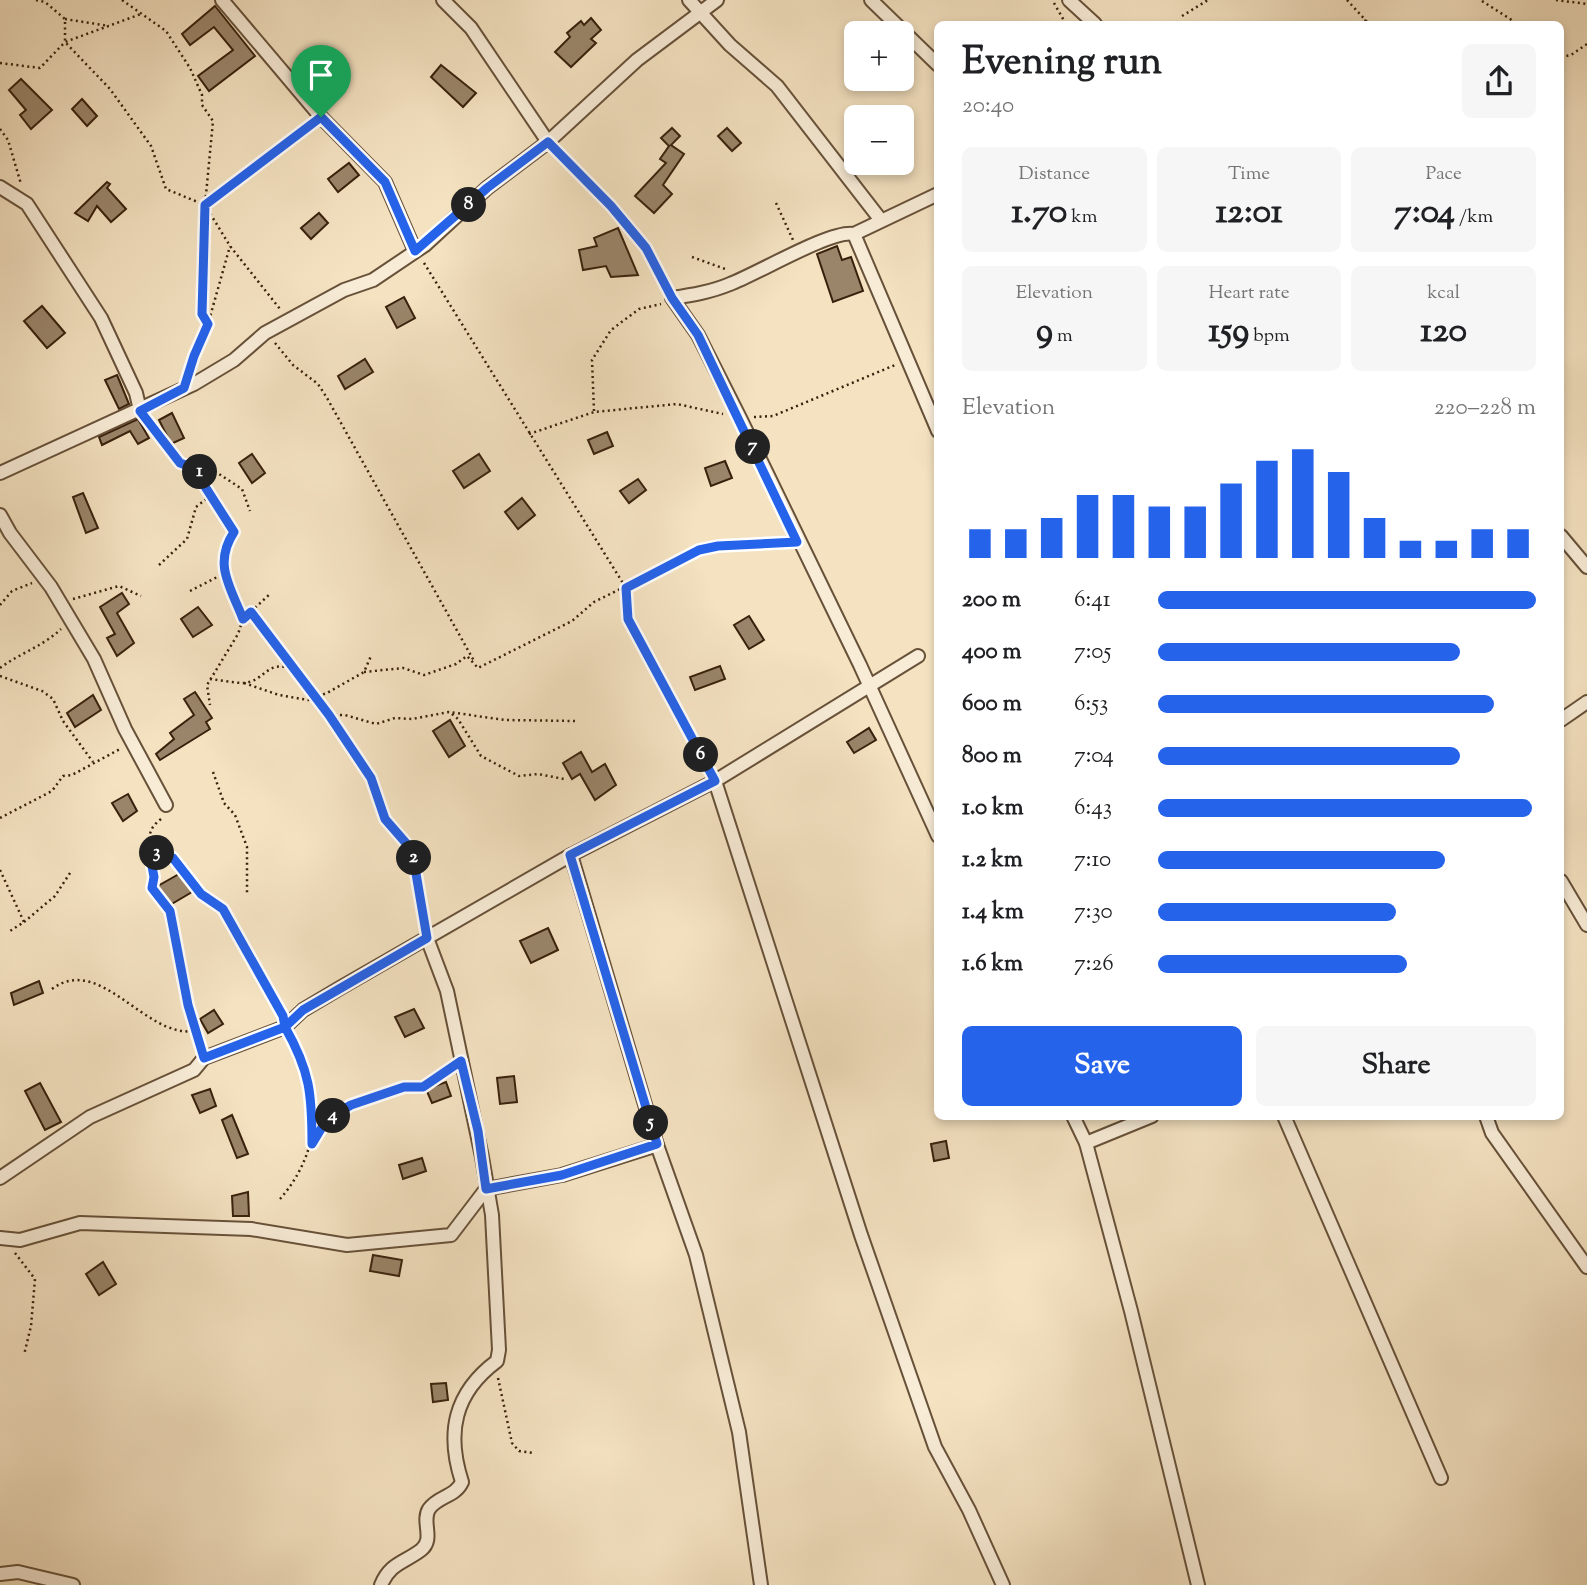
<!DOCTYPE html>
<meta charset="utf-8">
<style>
body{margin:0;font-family:"Sorts Mill Goudy",serif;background:#f6f6f6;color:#202124;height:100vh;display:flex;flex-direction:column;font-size:26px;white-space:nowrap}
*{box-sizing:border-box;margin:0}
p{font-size:23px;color:#757577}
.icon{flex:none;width:38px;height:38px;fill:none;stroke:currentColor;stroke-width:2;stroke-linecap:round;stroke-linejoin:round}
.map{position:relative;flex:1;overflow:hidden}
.side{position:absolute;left:934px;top:21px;width:630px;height:1099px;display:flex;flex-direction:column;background:#fff;border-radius:10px;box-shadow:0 4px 10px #0003}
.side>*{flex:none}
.controls{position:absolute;left:844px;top:21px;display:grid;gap:14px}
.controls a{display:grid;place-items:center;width:70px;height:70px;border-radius:10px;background:#fff;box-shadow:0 4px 10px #0003;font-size:35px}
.pin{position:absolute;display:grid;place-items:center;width:60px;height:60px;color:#fff;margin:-72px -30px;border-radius:50% 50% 50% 0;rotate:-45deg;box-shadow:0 0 7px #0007}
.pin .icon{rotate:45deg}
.km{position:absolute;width:35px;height:35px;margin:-18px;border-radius:50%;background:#222;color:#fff;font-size:19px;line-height:35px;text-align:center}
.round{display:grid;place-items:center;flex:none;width:74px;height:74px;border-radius:10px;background:#f6f6f6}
.headline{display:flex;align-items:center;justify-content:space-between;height:119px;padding:0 28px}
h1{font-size:38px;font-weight:700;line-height:52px}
.metrics{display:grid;grid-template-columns:repeat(3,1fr);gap:10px;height:119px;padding:7px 28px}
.metrics div{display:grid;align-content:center;border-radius:10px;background:#f6f6f6;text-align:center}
.metrics b{font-size:35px;font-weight:700}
.metrics small{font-size:19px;font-weight:400}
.metrics p{font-size:19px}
.chart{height:196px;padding:14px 28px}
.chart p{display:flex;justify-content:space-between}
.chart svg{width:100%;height:126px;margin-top:7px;stroke:#2563eb;stroke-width:6}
.button{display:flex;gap:14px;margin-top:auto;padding:14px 28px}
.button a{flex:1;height:80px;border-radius:10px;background:#2563eb;color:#fff;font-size:28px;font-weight:700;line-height:80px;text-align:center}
.button a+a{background:#f6f6f6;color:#202124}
ul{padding:0 28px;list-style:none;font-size:23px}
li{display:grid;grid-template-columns:112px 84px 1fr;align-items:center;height:52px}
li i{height:18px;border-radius:9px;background:#2563eb}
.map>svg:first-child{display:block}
</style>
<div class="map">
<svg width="1587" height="1585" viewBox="0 0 1587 1585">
<rect width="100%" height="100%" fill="#f4e2c1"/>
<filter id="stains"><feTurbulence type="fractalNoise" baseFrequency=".00286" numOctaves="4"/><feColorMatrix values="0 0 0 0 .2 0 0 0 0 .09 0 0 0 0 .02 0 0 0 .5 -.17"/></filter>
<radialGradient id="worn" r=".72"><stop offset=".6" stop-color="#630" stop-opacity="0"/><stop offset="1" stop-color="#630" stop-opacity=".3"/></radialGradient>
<!-- building -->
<g fill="#9a856a" stroke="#38210c" stroke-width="2">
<polygon points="215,6 255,56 209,91 198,76 233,50 214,27 190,45 182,34"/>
<polygon points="591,18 601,30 591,39 596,43 571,67 555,52 570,37 567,33 581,21 584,25"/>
<polygon points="441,65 476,93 463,107 431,77"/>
<polygon points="21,79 52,110 31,129 20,115 26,110 9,90"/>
<polygon points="82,99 97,116 87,126 72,109"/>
<polygon points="672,128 680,136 671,145 684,154 663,185 672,194 654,213 635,196 666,163 660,159 669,146 661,138"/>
<polygon points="727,128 741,143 732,151 718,136"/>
<polygon points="349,163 359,175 338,192 328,179"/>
<polygon points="107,182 110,184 107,188 126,209 111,222 97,206 88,221 75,213"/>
<polygon points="319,213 328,223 311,239 301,228"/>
<polygon points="618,228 638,275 611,277 606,266 583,270 579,250 597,246 594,238"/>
<polygon points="837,246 842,260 851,257 863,291 833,302 817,254"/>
<polygon points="404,297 415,318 397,328 386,307"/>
<polygon points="42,306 65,333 47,348 24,321"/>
<polygon points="365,359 373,372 345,389 338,376"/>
<polygon points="117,375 129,404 119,409 105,380"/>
<polygon points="172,413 184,438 171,444 159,420"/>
<polygon points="138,419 149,438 138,444 130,431 102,445 99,437"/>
<polygon points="607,432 613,446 594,454 588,440"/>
<polygon points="252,454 265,473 252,483 239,463"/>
<polygon points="479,454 490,471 464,488 453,471"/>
<polygon points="725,461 732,478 711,486 705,468"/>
<polygon points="638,479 646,490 629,503 620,491"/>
<polygon points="83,493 98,528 86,533 73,497"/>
<polygon points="522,498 535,515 518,529 505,512"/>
<polygon points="122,593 129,604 117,613 134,643 117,656 107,638 115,634 100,607"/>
<polygon points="198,607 212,625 193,637 181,619"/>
<polygon points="749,616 764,640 749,649 734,625"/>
<polygon points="720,666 725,679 695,690 690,677"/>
<polygon points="195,692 212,718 206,722 210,729 160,760 156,754 174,739 170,733 194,715 184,699"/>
<polygon points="93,695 101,710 75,727 67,713"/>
<polygon points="450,720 465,746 449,757 433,731"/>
<polygon points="869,728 876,740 854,753 847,742"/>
<polygon points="581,752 592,772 605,764 616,785 595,800 580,774 572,779 563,763"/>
<polygon points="128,794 137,811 123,821 112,803"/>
<polygon points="179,874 192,892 170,905 156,887"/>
<polygon points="548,928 558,950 531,963 520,941"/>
<polygon points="39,981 43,993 14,1005 11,993"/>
<polygon points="414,1009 424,1028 405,1037 395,1017"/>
<polygon points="214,1010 223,1024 208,1033 200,1019"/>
<polygon points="514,1076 517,1102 500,1104 497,1078"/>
<polygon points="446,1082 451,1096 432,1103 426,1089"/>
<polygon points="40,1083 61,1122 45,1130 25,1091"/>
<polygon points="210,1089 216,1106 200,1113 192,1095"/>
<polygon points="232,1115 248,1154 237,1158 222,1120"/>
<polygon points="946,1141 949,1158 934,1161 931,1144"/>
<polygon points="422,1158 426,1171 403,1179 399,1165"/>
<polygon points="248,1192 249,1216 233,1216 232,1196"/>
<polygon points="373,1255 402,1260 399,1276 370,1271"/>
<polygon points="103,1262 116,1284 99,1295 86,1274"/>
<polygon points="446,1383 448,1400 433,1402 431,1384"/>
</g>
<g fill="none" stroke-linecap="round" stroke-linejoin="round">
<!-- minor casing -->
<g stroke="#675139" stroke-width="16">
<g id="minor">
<polyline points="222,0 321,117 385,182 415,251"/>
<polyline points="443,0 471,28 548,142"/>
<polyline points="689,0 730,45 777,86 880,219"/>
<polyline points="871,0 938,65"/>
<polyline points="1069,0 1095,24"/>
<polyline points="0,187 27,204 101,318 136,393 140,410"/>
<polyline points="938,194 854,234 938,431"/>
<path d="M854,234C832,229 757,274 730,284C711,292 692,295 672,298L698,335L740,418L860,665L938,836"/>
<polyline points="0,473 194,384 234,360 265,333 344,290 373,280 425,245 487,188 548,142 637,60 717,0"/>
<polyline points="0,515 10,533 51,587 94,659 125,729 166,805"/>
<polyline points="1561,536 1587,567"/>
<polyline points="1561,720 1587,702"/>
<polyline points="715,781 861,1235 935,1447 969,1510 1003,1585"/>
<polyline points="571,855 657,1145 696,1255 739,1432 761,1585"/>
<polyline points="1561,881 1587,925"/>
<polyline points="1073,1116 1086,1143 1131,1311 1198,1585"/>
<polyline points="1284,1116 1441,1478"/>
<polyline points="1486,1116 1492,1133 1587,1267"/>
<polyline points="1086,1143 1152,1116"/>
<polyline points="0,1178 90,1117 194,1070 204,1058 285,1027 303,1010 340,988 571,855 715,781 918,656"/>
<polyline points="0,1238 20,1240 80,1223 251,1229 347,1245 451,1235 486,1189 562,1175 657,1145"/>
<polyline points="0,1574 18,1572 73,1585"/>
<path d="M381,1585C390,1563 404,1563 421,1550C435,1539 421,1522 429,1509C438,1496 455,1497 462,1482C446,1433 454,1393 497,1361L499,1350L492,1215L482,1157L447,991L427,938"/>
</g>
</g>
<!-- path -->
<g stroke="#38210c" stroke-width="2.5" stroke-dasharray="2 3.5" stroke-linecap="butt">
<polyline points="36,0 45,2 65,19 65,42 110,89 151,146 166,189 205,205 230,246 280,309"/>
<polyline points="122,0 166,31 190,68 202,95 202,105 213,121 205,205 203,314 208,324"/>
<polyline points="1347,0 1369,24"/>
<polyline points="1556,0 1587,4"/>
<polyline points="1482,1 1518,24"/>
<polyline points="1054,3 1066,24"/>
<polyline points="1182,16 1208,0"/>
<polyline points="65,19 109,26"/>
<polyline points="1360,24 1366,20"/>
<polyline points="1561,57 1571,55 1587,44"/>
<polyline points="0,63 40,68 65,42 141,14"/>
<polyline points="0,129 8,140 21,184"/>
<polyline points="558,152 646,248 665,285"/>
<polyline points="776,203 793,240"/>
<polyline points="205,205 311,125"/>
<polyline points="692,257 728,270"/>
<polyline points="424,263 626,588 628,619 709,769"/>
<polyline points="275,343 293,365 318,384 327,398 474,661"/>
<polyline points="189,372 208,324 230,246"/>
<polyline points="594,411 592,360 611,330 639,309 661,304"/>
<polyline points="754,417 773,416 895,365"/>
<polyline points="149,421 179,463 219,474 242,489 250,511"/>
<polyline points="529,434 594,412 677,404 723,414"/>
<path d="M200,470L203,485L234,532C213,565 230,586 243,619L238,634L207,685L210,705"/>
<polyline points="159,565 187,539 196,507 210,496"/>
<polyline points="190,591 225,573"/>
<polyline points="73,599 119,586 141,596"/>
<polyline points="0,605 12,591 32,583"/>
<polyline points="251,612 329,715 371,778 385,819 412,850 421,892 424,923"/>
<polyline points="243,619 271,593"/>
<path d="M0,668C20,653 42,647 61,629"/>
<polyline points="364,672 403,668 424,675 456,664 467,656 478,668 572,621 594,602 699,550 718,546 787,543"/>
<polyline points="0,676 42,691 53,699 63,721 93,762"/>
<path d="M210,679C221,680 233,683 244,683C266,681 266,658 295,670"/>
<polyline points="244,683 279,695 308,700 327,693 364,672 371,656"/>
<polyline points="452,714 458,719 481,756 519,776 538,774 564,779"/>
<polyline points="329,715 345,715 376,724 395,718 412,719 449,712 505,720 575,721"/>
<polyline points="213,772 224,803 235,815 247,847 247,894"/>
<polyline points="0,818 52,791 63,776 72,775 120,749"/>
<path d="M161,819C149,828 149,835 149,850L173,858L201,894L223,909L281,1012"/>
<polyline points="149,852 154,877 152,888 170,911 188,1005 200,1045"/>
<polyline points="0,870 24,922 10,931"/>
<polyline points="24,922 55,896 70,873"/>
<path d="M52,989C100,953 145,1038 194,1031"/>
<polyline points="314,1141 327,1119 351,1105 404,1088 423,1087 450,1068"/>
<path d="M280,1199C321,1152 324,1094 293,1040"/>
<polyline points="15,1253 35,1279 31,1326 24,1355"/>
<polyline points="498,1378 512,1443 519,1451 533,1453"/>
</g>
<!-- minor -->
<use href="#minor" stroke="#f8ecd7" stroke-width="12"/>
</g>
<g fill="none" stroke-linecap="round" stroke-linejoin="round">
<!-- route casing -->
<g stroke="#fff" stroke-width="14">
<path id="route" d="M321,117L205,205L202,314L208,324L194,356L184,388L140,411L180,463L200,470L204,485L234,532C213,564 230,586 243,619L251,612L329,715L371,778L385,819L412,850L427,938L303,1010L285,1027L283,1016L223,909L201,894L173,858L149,850L154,877L152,888L170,911L188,1005L204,1058L285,1027C310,1071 312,1094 312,1144L327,1119L351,1105L404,1087H423L461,1061L478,1131L486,1189L562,1175L657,1144L570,855L715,781L628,619L626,588L699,550L718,546L797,542L698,335L672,298L646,248L611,206L548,142L487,188L415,251L385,182L321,117"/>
</g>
<!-- route -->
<use href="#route" stroke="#2563eb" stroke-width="9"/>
</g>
<rect width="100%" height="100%" filter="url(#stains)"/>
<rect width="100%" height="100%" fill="url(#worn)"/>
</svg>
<div class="controls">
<a>+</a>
<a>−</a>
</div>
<div class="pin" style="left:321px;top:117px;background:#1e9e55"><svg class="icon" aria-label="arrive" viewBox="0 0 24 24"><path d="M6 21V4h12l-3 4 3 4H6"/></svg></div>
<b class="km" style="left:200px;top:472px">1</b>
<b class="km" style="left:414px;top:858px">2</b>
<b class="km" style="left:157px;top:853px">3</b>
<b class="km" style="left:333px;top:1116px">4</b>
<b class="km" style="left:651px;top:1123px">5</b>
<b class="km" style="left:701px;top:755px">6</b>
<b class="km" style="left:753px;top:447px">7</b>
<b class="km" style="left:469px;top:205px">8</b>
<section class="side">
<div class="headline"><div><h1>Evening run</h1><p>20:40</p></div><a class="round"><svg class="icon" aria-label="share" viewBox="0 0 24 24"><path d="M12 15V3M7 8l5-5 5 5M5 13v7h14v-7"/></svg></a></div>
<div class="metrics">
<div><p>Distance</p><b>1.70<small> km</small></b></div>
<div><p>Time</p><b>12:01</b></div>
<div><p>Pace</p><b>7:04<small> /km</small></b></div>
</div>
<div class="metrics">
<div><p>Elevation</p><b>9<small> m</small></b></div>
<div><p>Heart rate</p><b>159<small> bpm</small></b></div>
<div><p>kcal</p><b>120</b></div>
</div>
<div class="chart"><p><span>Elevation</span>220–228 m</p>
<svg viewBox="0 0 160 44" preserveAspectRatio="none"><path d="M5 44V34M15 44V34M25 44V30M35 44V22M45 44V22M55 44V26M65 44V26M75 44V18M85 44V10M95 44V6M105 44V14M115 44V30M125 44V38M135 44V38M145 44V34M155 44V34"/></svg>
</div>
<ul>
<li><b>200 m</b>6:41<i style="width:100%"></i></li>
<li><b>400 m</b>7:05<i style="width:80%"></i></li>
<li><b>600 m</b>6:53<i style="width:89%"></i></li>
<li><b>800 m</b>7:04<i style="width:80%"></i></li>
<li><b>1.0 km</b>6:43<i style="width:99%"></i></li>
<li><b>1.2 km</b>7:10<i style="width:76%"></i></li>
<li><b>1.4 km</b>7:30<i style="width:63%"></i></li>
<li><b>1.6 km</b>7:26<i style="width:66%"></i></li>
</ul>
<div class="button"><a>Save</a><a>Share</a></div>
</section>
</div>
